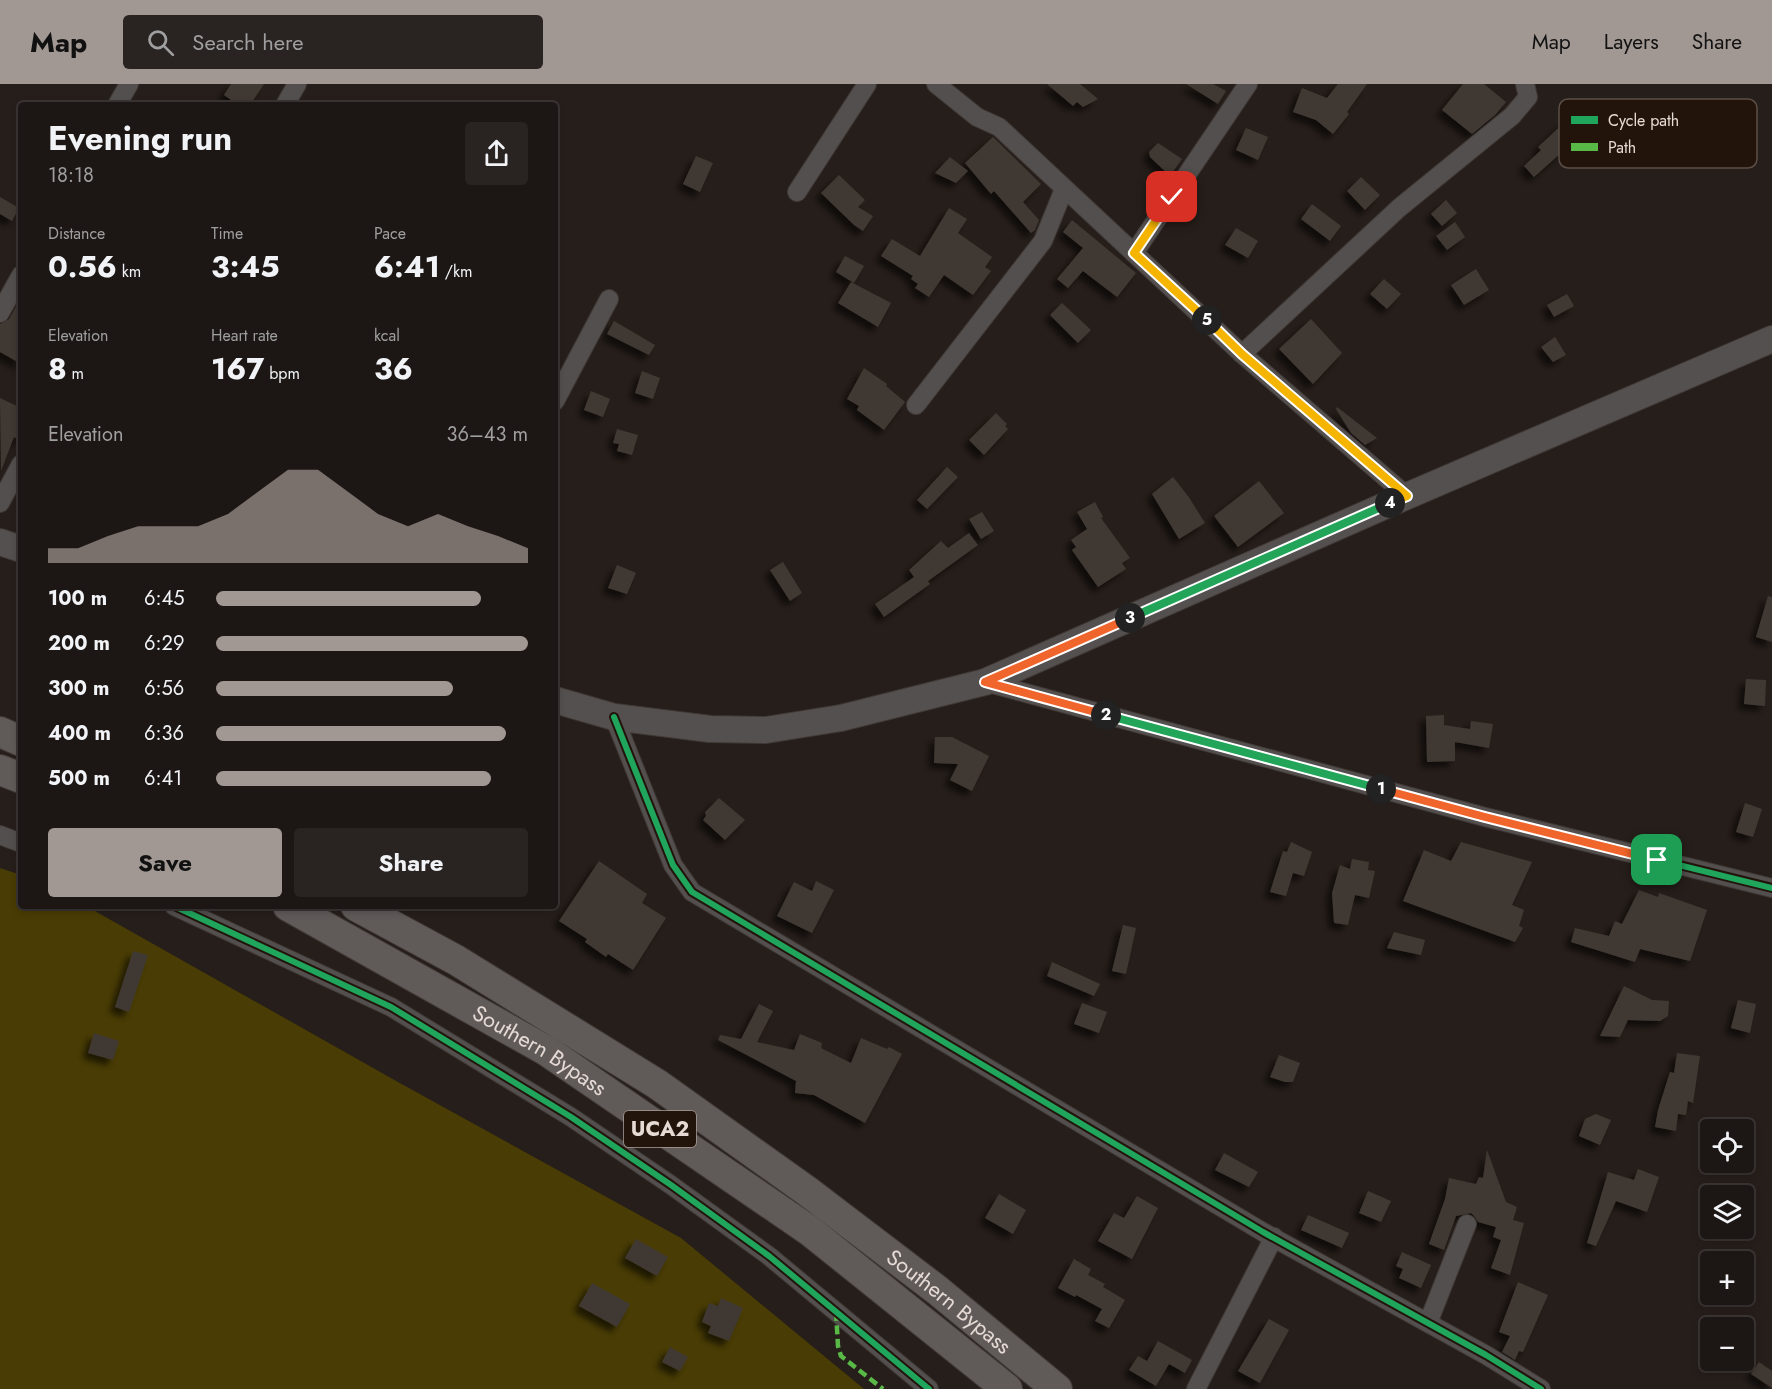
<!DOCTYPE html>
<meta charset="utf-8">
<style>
body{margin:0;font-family:Jost,sans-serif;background:#292322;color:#f1f3f6;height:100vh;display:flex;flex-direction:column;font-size:22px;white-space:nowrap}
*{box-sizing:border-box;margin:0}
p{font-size:20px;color:#a09fa0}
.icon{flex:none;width:33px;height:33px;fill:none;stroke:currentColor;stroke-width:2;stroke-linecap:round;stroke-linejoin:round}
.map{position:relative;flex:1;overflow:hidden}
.details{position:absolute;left:18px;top:18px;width:540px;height:807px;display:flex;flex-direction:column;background:#1c1614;border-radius:6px;box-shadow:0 3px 9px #0003,0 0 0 2px #3a3534}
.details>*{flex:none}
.buttons{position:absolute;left:1700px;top:1035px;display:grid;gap:12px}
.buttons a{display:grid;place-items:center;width:54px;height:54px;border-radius:6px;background:#1c1614;box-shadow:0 3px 9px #0003,0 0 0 2px #3a3534;font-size:30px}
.pin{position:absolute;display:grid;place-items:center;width:51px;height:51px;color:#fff;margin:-26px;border-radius:12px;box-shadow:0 3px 9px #0006}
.km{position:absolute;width:30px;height:30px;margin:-15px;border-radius:50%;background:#222;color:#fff;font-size:16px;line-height:30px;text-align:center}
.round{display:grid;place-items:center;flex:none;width:63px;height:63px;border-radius:6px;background:#292322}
.summary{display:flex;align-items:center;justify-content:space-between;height:102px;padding:0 30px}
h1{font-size:33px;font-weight:700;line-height:45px}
.figures{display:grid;grid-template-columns:repeat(3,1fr);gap:9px;height:102px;padding:6px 30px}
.figures div{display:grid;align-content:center}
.figures b{font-size:30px;font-weight:700}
.figures small{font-size:16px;font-weight:400}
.figures p{font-size:16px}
.chart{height:168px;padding:12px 30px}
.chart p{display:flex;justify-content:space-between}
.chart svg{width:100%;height:108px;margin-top:6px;fill:#a29893;opacity:.7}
.primary-button{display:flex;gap:12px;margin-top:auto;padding:12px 30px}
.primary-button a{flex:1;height:69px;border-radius:6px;background:#a29893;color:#111;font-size:24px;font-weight:700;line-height:69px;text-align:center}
.primary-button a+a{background:#292322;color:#f1f3f6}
ul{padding:0 30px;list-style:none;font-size:20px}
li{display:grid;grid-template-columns:96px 72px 1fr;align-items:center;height:45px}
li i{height:15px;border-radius:8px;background:#a29893}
header{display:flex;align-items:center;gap:36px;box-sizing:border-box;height:84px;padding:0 30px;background:#a29893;color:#111}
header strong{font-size:28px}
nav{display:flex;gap:33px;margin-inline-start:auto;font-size:21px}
.search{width:420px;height:54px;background:#292322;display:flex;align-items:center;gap:15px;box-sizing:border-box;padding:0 21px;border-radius:6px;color:#a09fa0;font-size:22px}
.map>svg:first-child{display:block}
</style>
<header>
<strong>Map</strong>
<div class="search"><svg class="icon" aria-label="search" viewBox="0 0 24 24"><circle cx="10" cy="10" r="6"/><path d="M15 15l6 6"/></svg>Search here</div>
<nav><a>Map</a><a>Layers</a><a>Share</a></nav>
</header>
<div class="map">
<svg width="1772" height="1305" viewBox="0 0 1772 1305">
<defs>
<filter id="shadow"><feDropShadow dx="-5.5" dy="5.5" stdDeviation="3" flood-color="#0009"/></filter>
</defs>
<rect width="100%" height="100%" fill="#261e1a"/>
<!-- green -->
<polygon fill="#493c04" points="0,784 21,791 21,822 86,822 398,998 681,1154 864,1305 0,1305"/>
<!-- building -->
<g fill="#413932" filter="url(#shadow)">
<polygon points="231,0 264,0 250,21 238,21 224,11"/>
<polygon points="1047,0 1080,0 1098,15 1083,23 1077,18 1073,22"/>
<polygon points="1186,0 1213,0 1226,7 1218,20"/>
<polygon points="1338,0 1367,0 1347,28 1349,30 1333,50 1316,36 1293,28 1302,4 1327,14"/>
<polygon points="1463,0 1484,0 1506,18 1495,31 1472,50 1442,26"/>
<polygon points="1566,37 1580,52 1534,93 1524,82 1541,66 1538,63"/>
<polygon points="1246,44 1268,53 1258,76 1236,66"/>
<polygon points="993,53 1041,100 1023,118 1039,136 1035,146 1031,149 994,107 991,110 965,79"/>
<polygon points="1158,59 1182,75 1170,92 1150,73 1149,68"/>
<polygon points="696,72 713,79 700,108 683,100"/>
<polygon points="950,73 968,87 956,99 935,89"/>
<polygon points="839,91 865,116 858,123 873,132 863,147 854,141 821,109"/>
<polygon points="1361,93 1380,111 1365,126 1347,107"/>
<polygon points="0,113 19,124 12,137 0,130"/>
<polygon points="1446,116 1457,129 1442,142 1431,130"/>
<polygon points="1312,120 1341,142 1330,157 1301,135"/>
<polygon points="949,124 967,135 958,149 992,173 985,183 991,187 973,211 944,191 929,213 915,204 918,200 911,195 913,192 881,172 892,155 920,172"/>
<polygon points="1072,136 1136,189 1117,213 1083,187 1068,204 1057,195 1083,164 1063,148"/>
<polygon points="1455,138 1465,153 1447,166 1436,152"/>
<polygon points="1236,144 1258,157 1248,174 1225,161"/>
<polygon points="845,172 864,182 854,199 836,188"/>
<polygon points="1476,185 1489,206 1464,221 1451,201"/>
<polygon points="1384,195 1401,210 1387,225 1370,210"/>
<polygon points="851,198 891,219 878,243 838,219"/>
<polygon points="1567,210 1574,222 1554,233 1547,221"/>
<polygon points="18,219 21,221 21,280 0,268 0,240 9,235"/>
<polygon points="1062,219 1091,246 1078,259 1050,231"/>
<polygon points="1311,235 1342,269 1313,300 1279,265"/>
<polygon points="614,237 655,261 649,271 607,250"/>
<polygon points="1555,253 1566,271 1553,278 1541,263"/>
<polygon points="864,284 887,300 886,302 905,318 884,346 857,326 859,322 847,315"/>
<polygon points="642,287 660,294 653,315 635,309"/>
<polygon points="591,307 610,315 603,333 584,326"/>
<polygon points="0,314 21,324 21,357 14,353 1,387"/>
<polygon points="1337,323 1377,354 1365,361 1351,349 1336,325"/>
<polygon points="996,329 1007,340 1005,342 1008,345 984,371 969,356"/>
<polygon points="617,345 638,351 632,371 617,367 619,360 613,359"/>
<polygon points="947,383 958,393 927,425 917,416"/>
<polygon points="1173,393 1188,412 1205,439 1179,455 1152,410"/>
<polygon points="1259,397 1284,429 1238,463 1214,432"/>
<polygon points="1095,418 1103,433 1101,434 1130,474 1122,479 1126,485 1098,503 1072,466 1076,463 1071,456 1087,445 1077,428"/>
<polygon points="982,428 994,447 981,455 969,435"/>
<polygon points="969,449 978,461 928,497 930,500 884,533 875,520 914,493 909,486 941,457 948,464"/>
<polygon points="783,478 802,509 790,517 770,486"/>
<polygon points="617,481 636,489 627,510 608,504"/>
<polygon points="1768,512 1772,513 1772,558 1756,553"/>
<polygon points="1746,595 1766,596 1765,622 1744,620"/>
<polygon points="1444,631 1444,641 1470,645 1471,637 1493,640 1489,664 1455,658 1455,677 1427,678 1426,632"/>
<polygon points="935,653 952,653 989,672 972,707 950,696 958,680 934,679"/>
<polygon points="719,714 745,736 725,756 703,736 706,732 705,728"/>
<polygon points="1745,719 1762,725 1753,753 1736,748"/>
<polygon points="1291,758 1312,768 1304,792 1293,789 1286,812 1270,808 1283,767 1287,768"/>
<polygon points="1461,758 1532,778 1512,821 1524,826 1519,842 1523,844 1515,858 1403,817 1424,766 1451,777"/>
<polygon points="1352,775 1369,778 1368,786 1375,787 1369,814 1355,811 1348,841 1334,839 1332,809 1340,781 1350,785"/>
<polygon points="599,777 647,810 642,819 666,834 633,886 608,870 606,873 585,858 587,855 559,837"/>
<polygon points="816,797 834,806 812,849 777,832 794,798 812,807"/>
<polygon points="1639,806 1658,813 1659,809 1707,826 1690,877 1640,865 1635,878 1571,858 1575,844 1609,852 1615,837 1622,840"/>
<polygon points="1123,841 1136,844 1126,890 1112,887"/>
<polygon points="1394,848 1425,856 1421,871 1387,864"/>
<polygon points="133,867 148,871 129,928 115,923"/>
<polygon points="1052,878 1100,900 1094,912 1047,892"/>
<polygon points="1624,902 1652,916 1669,917 1668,932 1660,937 1628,936 1620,953 1600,952"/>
<polygon points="1738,916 1756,920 1750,949 1731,944"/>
<polygon points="1082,919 1107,928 1099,949 1074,940"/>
<polygon points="759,920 773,927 757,958 794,966 800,950 822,959 821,964 851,979 861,954 887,965 889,963 902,970 865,1039 814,1011 795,1009 796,997 718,956 720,951 741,955"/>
<polygon points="94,949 119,957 113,976 88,969"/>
<polygon points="1677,969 1700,972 1693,1019 1688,1017 1686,1031 1678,1030 1676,1047 1655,1043 1658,1026 1670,988 1674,989"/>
<polygon points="1279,971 1300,979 1293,998 1285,998 1270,993"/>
<polygon points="1596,1030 1611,1036 1600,1061 1579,1052 1585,1035"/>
<polygon points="1487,1066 1506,1118 1517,1123 1513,1136 1524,1139 1510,1191 1491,1184 1501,1156 1493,1153 1496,1143 1478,1138 1475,1133 1471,1129 1456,1132 1444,1166 1429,1160 1445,1115 1449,1094 1476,1100 1479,1093 1483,1094"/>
<polygon points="1224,1069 1258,1088 1249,1103 1215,1086"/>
<polygon points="1638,1085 1659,1093 1647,1128 1616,1117 1596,1162 1587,1159 1608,1088 1634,1096"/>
<polygon points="1368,1107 1391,1117 1381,1138 1359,1129"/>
<polygon points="999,1110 1026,1126 1013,1150 985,1134"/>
<polygon points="1137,1112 1158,1124 1132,1175 1098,1157 1114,1129 1124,1134"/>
<polygon points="1308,1131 1349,1149 1342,1164 1301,1146"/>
<polygon points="636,1155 668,1173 657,1192 625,1174"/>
<polygon points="1402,1168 1431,1181 1421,1204 1399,1194 1403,1185 1396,1182"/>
<polygon points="1074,1175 1091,1185 1088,1191 1105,1200 1103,1203 1125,1216 1109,1244 1095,1237 1102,1225 1076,1211 1075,1213 1058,1204"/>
<polygon points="1518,1198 1548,1211 1523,1268 1519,1267 1515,1276 1502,1268 1510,1252 1499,1248"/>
<polygon points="592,1199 630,1220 617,1243 579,1222"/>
<polygon points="721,1214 743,1224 729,1257 708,1249 711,1242 702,1238 709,1219 718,1222"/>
<polygon points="1269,1235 1289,1246 1260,1299 1238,1287"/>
<polygon points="1158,1257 1192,1276 1185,1289 1169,1280 1156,1302 1129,1286 1138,1272 1147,1277"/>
<polygon points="670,1263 688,1273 680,1287 662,1278"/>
<polygon points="1759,1278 1772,1287 1772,1304 1751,1290"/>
</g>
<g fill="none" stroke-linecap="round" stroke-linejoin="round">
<!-- minor casing -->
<g stroke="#403935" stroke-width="20">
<g id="minor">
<polyline points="936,0 977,33 999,43 1242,270 1407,412"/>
<polyline points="117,21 129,0"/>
<polyline points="285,21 297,0"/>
<polyline points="797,108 867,0"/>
<polyline points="1134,169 1248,0"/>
<polyline points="0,229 21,191"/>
<polyline points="1242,270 1399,124 1512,32 1528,13 1525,0"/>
<polyline points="555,317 609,215"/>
<polyline points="916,321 1043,157 1064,105"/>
<polyline points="0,419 21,380"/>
<polyline points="985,598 1485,733 1772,804"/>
<polyline points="614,633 673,781 692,808 1263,1148 1486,1271 1541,1305"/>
<polyline points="0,751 21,759"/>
<polyline points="174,822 391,923 571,1033 671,1101 769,1172 929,1305"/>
<polyline points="1428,1239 1467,1140"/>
<polyline points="1196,1305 1274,1153"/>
</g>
</g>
<!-- secondary casing -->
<g stroke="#403935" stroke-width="28">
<g id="secondary">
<polyline points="0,458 21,465"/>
<polyline points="555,616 614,633 710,645 766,646 841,634 985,598 1407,412 1772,255"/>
</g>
</g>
<!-- trunk casing -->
<g stroke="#403935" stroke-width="32">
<g id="trunk">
<polyline points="0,648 21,657"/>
<polyline points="0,686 21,694"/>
<path id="s1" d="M288,822L547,967L810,1147L1007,1305"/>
<path id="s2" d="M356,822L456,876L657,1000L807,1107L937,1206L1057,1305"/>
</g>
</g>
<!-- minor -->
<use href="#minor" stroke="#534f4e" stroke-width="18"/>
<!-- secondary -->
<use href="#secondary" stroke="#555050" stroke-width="26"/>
<!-- trunk -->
<use href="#trunk" stroke="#605a59" stroke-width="30"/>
<!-- quiet -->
<polyline stroke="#58b947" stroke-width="4.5" stroke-dasharray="9 4.5" stroke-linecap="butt" points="836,1228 838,1262 841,1272 883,1305"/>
<!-- cycleway casing -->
<g stroke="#22140b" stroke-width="10">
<g id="cycleway">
<polyline points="985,598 1485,733 1772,804"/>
<polyline points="614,633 673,781 692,808 1263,1148 1486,1271 1541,1305"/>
<polyline points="174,822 391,923 571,1033 671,1101 769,1172 929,1305"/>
</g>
</g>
<!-- cycleway -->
<use href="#cycleway" stroke="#20a55d" stroke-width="6"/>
</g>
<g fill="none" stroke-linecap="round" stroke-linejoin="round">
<!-- split-1 casing -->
<g stroke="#fff" stroke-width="12">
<polyline id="split-1" points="1381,705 1485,733 1657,776"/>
</g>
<!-- split-2 casing -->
<g stroke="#fff" stroke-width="12">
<polyline id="split-2" points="1106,631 1381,705"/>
</g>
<!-- split-3 casing -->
<g stroke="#fff" stroke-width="12">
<polyline id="split-3" points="1106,631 985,598 1130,534"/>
</g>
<!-- split-4 casing -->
<g stroke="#fff" stroke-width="12">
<polyline id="split-4" points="1130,534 1390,419"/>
</g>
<!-- split-5 casing -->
<g stroke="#fff" stroke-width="12">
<polyline id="split-5" points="1207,236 1242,270 1407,412 1390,419"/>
</g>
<!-- split-6 casing -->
<g stroke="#fff" stroke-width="12">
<polyline id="split-6" points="1172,113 1134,169 1207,236"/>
</g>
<!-- split-1 -->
<use href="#split-1" stroke="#f0652b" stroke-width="8"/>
<!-- split-2 -->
<use href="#split-2" stroke="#22a559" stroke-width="8"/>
<!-- split-3 -->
<use href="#split-3" stroke="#f0652b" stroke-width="8"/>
<!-- split-4 -->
<use href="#split-4" stroke="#22a559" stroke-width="8"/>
<!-- split-5 -->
<use href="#split-5" stroke="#f5b400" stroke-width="8"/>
<!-- split-6 -->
<use href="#split-6" stroke="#f5b400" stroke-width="8"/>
</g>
<g text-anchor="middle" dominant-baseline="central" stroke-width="5" stroke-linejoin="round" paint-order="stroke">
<!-- shield labels -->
<rect fill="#22140b" stroke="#aa9f98" stroke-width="1.5" x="624" y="1027" width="72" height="36" rx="4.5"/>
<g font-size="21" font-weight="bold" fill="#e5dad4">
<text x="660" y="1045">UCA2</text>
</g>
<!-- street labels -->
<g font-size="22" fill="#e5dad4" stroke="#22140b">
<text stroke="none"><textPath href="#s1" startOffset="290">Southern Bypass</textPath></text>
<text stroke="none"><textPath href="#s2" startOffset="714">Southern Bypass</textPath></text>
</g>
</g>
<!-- legend -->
<rect x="1559" y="15" width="198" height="69" rx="9" fill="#22140b" stroke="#5c4f47" stroke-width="1.5"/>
<rect x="1571" y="32" width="27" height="8" fill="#20a55d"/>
<rect x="1571" y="59" width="27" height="8" fill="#58b947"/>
<g font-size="16" fill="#e5dad4">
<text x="1608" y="42">Cycle path</text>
<text x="1608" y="69">Path</text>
</g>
</svg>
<div class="buttons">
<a><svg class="icon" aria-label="locate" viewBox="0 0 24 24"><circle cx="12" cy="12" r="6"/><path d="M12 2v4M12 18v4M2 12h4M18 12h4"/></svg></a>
<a><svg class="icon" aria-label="layers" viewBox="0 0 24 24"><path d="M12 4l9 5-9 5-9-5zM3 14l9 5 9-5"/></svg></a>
<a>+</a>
<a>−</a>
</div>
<div class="pin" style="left:1657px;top:776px;background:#1e9e55"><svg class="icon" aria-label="arrive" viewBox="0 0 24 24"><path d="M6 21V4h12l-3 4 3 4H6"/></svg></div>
<div class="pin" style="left:1172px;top:113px;background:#d93025"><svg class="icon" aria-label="check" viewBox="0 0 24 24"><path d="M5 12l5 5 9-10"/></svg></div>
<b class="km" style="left:1381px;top:705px">1</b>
<b class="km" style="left:1106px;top:631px">2</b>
<b class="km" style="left:1130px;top:534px">3</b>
<b class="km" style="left:1390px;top:419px">4</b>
<b class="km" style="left:1207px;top:236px">5</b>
<section class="details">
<div class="summary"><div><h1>Evening run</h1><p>18:18</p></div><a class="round"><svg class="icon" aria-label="share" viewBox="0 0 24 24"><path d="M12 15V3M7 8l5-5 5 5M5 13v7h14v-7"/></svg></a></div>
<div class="figures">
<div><p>Distance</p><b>0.56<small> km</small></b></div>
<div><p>Time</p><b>3:45</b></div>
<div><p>Pace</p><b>6:41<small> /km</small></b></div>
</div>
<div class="figures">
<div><p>Elevation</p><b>8<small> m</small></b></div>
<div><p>Heart rate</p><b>167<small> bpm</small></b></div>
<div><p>kcal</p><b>36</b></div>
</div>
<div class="chart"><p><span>Elevation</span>36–43 m</p>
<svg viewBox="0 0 160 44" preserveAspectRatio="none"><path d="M0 44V38L10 38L20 33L30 29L40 29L50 29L60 24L70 15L80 6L90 6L100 15L110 24L120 29L130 24L140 29L150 33L160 38V44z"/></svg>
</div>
<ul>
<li><b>100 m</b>6:45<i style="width:85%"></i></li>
<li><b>200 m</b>6:29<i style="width:100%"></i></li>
<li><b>300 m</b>6:56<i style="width:76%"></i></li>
<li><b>400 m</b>6:36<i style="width:93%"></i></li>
<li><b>500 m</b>6:41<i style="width:88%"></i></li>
</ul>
<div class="primary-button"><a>Save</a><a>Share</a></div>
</section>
</div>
